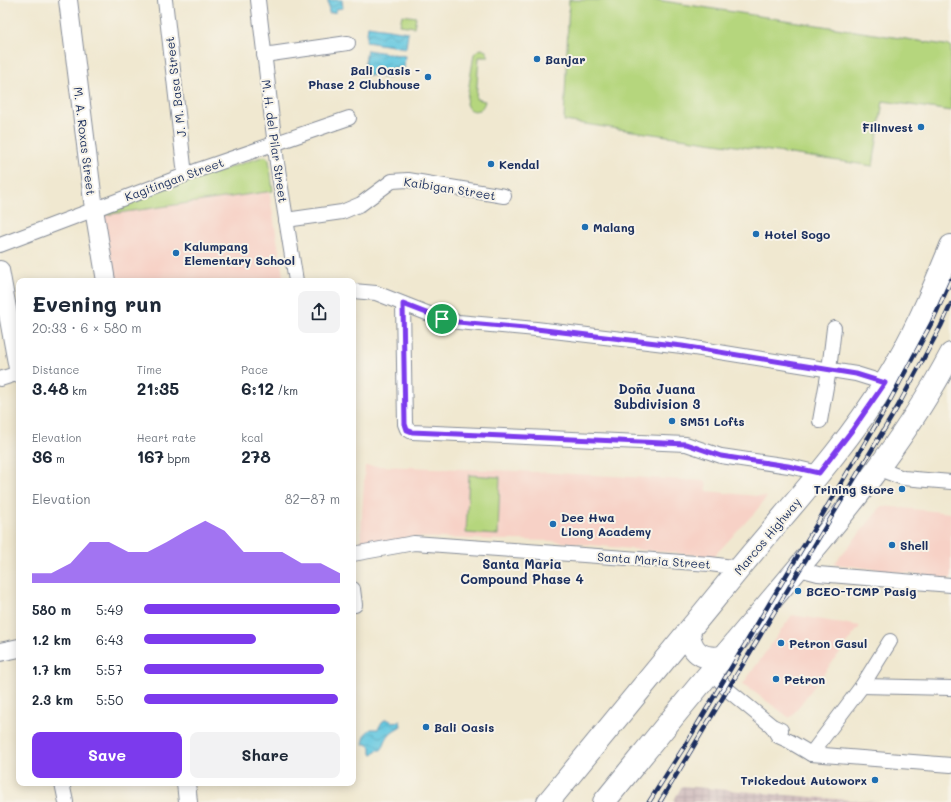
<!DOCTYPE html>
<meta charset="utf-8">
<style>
body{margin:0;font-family:Mali,sans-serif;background:#f2f2f3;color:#1f2937;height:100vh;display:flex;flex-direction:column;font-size:15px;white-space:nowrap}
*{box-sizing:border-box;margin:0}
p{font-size:13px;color:#747a83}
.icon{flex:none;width:22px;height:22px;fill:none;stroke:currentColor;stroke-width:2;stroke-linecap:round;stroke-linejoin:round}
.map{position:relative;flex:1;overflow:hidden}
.sheet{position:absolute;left:16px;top:278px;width:340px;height:508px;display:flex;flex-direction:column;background:#fff;border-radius:8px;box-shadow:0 2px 10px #0003}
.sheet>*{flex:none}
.pin{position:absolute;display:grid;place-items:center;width:34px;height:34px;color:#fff;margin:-17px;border:2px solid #fff;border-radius:50%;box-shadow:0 1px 4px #0007}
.round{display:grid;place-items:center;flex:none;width:42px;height:42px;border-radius:8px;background:#f2f2f3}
.summary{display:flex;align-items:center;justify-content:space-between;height:68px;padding:0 16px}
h1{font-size:22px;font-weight:700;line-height:30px}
.metrics{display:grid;grid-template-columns:repeat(3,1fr);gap:6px;height:68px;padding:4px 16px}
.metrics div{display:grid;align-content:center}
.metrics b{font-size:17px;font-weight:700}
.metrics small{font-size:11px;font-weight:400}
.metrics p{font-size:11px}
.chart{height:112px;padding:8px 16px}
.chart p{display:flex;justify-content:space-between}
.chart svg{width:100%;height:72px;margin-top:4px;fill:#7c3aed;opacity:.7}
.button{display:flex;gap:8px;margin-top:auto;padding:8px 16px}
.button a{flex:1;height:46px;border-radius:8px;background:#7c3aed;color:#fff;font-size:16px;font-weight:700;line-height:46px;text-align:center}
.button a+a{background:#f2f2f3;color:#1f2937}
ul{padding:0 16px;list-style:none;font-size:13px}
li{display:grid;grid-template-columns:64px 48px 1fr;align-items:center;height:30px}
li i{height:10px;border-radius:5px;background:#7c3aed}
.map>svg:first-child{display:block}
</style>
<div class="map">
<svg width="951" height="802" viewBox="0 0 951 802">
<defs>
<pattern id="industrial-grid" width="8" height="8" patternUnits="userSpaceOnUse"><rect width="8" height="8" fill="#d2bfbf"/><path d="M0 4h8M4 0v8" fill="none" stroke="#b4a4a7"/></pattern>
<pattern id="water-waves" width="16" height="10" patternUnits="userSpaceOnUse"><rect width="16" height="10" fill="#62c7e0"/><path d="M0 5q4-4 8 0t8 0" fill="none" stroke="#50a2b9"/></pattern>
</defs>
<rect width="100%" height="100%" fill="#f7f3e8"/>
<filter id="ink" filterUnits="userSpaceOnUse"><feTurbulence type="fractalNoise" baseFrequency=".025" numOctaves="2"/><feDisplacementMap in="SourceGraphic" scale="8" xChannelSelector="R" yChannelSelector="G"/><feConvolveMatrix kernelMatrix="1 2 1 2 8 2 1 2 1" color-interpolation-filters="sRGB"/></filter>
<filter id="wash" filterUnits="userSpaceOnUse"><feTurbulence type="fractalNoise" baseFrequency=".012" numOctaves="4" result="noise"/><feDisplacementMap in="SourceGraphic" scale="16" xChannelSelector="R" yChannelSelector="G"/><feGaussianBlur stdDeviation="0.9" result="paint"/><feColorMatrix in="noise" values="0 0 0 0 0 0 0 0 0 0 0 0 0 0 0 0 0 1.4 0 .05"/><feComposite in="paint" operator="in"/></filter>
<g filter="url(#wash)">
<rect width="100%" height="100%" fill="#f0e8d0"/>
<!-- built -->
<g fill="#f7d1c6">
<polygon points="269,191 284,281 114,281 104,215"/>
<polygon points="365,466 377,466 517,471 706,481 707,491 767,497 756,511 713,557 552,541 408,537 360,551"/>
<polygon points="882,506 951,513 951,579 834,564"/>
<polygon points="792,615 860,626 790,718 743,684"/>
</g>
<!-- industrial -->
<polygon fill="url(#industrial-grid)" points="682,786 822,798 879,802 673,802"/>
<!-- green -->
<g fill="#b5d67d" stroke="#68826e">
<polygon points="569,0 657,0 951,46 951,111 883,101 873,166 564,121"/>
<polygon points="402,15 416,17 414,27 400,25"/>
<path d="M482,49L486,51L489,57H479L476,99L485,101C483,110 476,114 468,108L466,104L474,54L478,50Z"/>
<polygon points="265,156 269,159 273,191 104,215 103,208"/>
<polygon points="469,475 500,477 498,535 466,533"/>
</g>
<!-- water -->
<g fill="url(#water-waves)" stroke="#3e7b9f">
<polygon points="328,0 342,0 343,8 336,9 336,12 329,13"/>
<polygon points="368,26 408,32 406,48 366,42"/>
<polygon points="367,50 405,56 404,70 390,68 389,78 363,74"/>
<path d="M386,719L393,722L400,721L401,726C397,729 391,731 388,736C384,741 385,746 381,750H377L373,754L371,753V747L367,744H363L365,734L371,729H378L382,722Z"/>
</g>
</g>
<g filter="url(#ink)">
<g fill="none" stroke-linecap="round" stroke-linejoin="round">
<!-- minor casing -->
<g stroke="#868c97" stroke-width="16">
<g id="minor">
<polyline points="165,0 185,175"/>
<polyline points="258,0 277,163 296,281"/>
<polyline points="264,55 348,43"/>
<polyline points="286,220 342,212 361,204 392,181 408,180 504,196"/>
<polyline points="0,245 201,169 349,118"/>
<polyline points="353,291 376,293 442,319 458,322 536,329 682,346 856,374 885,383"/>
<polyline points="403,304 405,424 407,429 412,432 686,444 721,456 789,466 819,473"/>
<polyline points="0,379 19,373"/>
<polyline points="820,421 829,370 834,328"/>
<polyline points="879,469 903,478 951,482"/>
<polyline points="353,554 414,543 710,564 740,568"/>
<polyline points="799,569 818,574 951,585"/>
<polyline points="353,589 355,605"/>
<polyline points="711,670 728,690 772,726 781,730"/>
<polyline points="862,686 951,688"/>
<polyline points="772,726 778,736 789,741 811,754 951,765"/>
<polyline points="811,754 862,686 890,641"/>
<polyline points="62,783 66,802"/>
</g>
</g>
<!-- tertiary casing -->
<g stroke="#868c97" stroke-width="20">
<g id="tertiary">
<polyline points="68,0 94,209 106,281"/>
<polyline points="0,270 19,374"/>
<polyline points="0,652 19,648"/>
<polyline points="186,783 188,802"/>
</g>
</g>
<!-- primary casing -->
<g stroke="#868c97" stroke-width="24">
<g id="primary">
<path d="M689,631C690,652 702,660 722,657"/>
<path d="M548,802C612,724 676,647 739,569C789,508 844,450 885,383C912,340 932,293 951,246"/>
<path d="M604,802C644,753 684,703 725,655C805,558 892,466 951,354"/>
</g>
</g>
<!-- minor -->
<use href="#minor" stroke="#fff" stroke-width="14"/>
<!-- tertiary -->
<use href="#tertiary" stroke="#fff" stroke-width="18"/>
<!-- primary -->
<use href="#primary" stroke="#fff" stroke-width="22"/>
<!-- rail casing -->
<g stroke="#1b2f5e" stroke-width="4.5">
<g id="rail">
<polyline points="649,802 684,747 887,406 932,322 951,280"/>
<polyline points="660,802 897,408 941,326 951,304"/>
</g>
</g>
<!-- rail -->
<use href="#rail" stroke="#f7f3e8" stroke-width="3" stroke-dasharray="9" stroke-linecap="butt"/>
</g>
</g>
<g fill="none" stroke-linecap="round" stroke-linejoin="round" filter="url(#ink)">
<!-- route casing -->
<g stroke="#fff" stroke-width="8">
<polygon id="route" points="403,304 442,319 458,322 536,329 682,346 856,374 885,383 853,429 819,473 788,466 721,456 686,444 412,432 407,430 405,424"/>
</g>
<!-- route -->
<use href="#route" stroke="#7c3aed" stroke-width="5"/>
</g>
<!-- markers -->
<g fill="#1f6fb2" stroke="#f7f3e8" stroke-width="1.5">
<circle cx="537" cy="59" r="4"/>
<circle cx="428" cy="77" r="4"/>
<circle cx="921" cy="127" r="4"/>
<circle cx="491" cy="164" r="4"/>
<circle cx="585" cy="227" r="4"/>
<circle cx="756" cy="234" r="4"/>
<circle cx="176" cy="253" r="4"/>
<circle cx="672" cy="421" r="4"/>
<circle cx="902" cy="489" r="4"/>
<circle cx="553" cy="524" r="4"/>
<circle cx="892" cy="545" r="4"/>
<circle cx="798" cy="591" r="4"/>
<circle cx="781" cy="643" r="4"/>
<circle cx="776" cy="679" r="4"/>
<circle cx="426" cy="727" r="4"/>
<circle cx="875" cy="780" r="4"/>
</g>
<g text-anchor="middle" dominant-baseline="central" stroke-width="4" stroke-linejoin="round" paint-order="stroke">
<!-- poi labels -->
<g font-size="12" font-weight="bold" fill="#1b2f5e" stroke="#f7f3e8" text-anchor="start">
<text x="545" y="59">Banjar</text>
<text x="420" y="70" text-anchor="end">Bali Oasis -<tspan x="420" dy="14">Phase 2 Clubhouse</tspan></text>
<text x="913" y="127" text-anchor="end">Filinvest</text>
<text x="499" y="164">Kendal</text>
<text x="593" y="227">Malang</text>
<text x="764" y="234">Hotel Sogo</text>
<text x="184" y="246">Kalumpang<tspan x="184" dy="14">Elementary School</tspan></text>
<text x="680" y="421">SM51 Lofts</text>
<text x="894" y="489" text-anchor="end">Trining Store</text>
<text x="561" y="517">Dee Hwa<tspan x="561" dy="14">Liong Academy</tspan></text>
<text x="900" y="545">Shell</text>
<text x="806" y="591">BCEO-TCMP Pasig</text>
<text x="789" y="643">Petron Gasul</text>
<text x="784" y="679">Petron</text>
<text x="434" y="727">Bali Oasis</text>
<text x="867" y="780" text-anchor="end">Trickedout Autoworx</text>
</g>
<!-- street labels -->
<g font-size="12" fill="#1b2f5e" stroke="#f7f3e8">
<text transform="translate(175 87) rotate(-97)">J. M. Basa Street</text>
<text transform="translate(85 141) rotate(83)">M. A. Roxas Street</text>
<text transform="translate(275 141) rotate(82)">M. H. del Pilar Street</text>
<text transform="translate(174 179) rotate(-20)">Kagitingan Street</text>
<text transform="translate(450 188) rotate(9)">Kaibigan Street</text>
<text transform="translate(767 536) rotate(-50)">Marcos Highway</text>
<text transform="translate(654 560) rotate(4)">Santa Maria Street</text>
</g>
<!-- neighbourhood labels -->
<g font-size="13" font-weight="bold" fill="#1b2f5e" stroke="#f7f3e8">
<text x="657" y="388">Doña Juana<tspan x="657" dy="15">Subdivision 3</tspan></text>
<text x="522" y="563">Santa Maria<tspan x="522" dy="15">Compound Phase 4</tspan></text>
</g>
</g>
</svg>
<div class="pin" style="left:442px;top:319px;background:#1e9e55"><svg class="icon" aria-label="arrive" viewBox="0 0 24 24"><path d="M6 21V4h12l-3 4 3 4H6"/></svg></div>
<section class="sheet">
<div class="summary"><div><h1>Evening run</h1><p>20:33 · 6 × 580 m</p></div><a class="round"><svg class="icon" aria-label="share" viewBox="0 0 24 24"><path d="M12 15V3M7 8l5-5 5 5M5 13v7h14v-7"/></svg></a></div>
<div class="metrics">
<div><p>Distance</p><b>3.48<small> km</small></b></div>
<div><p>Time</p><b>21:35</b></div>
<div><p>Pace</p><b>6:12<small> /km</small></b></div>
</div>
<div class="metrics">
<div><p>Elevation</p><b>36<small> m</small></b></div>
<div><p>Heart rate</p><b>167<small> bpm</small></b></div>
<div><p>kcal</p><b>278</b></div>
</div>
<div class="chart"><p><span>Elevation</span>82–87 m</p>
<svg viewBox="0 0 160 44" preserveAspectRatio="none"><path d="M0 44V38L10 38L20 32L30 19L40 19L50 25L60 25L70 19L80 12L90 6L100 12L110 25L120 25L130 25L140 32L150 32L160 38V44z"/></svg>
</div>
<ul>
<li><b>580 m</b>5:49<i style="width:100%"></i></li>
<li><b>1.2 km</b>6:43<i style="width:57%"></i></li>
<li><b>1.7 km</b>5:57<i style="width:92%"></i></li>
<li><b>2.3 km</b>5:50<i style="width:99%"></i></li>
</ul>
<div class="button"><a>Save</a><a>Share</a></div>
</section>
</div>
